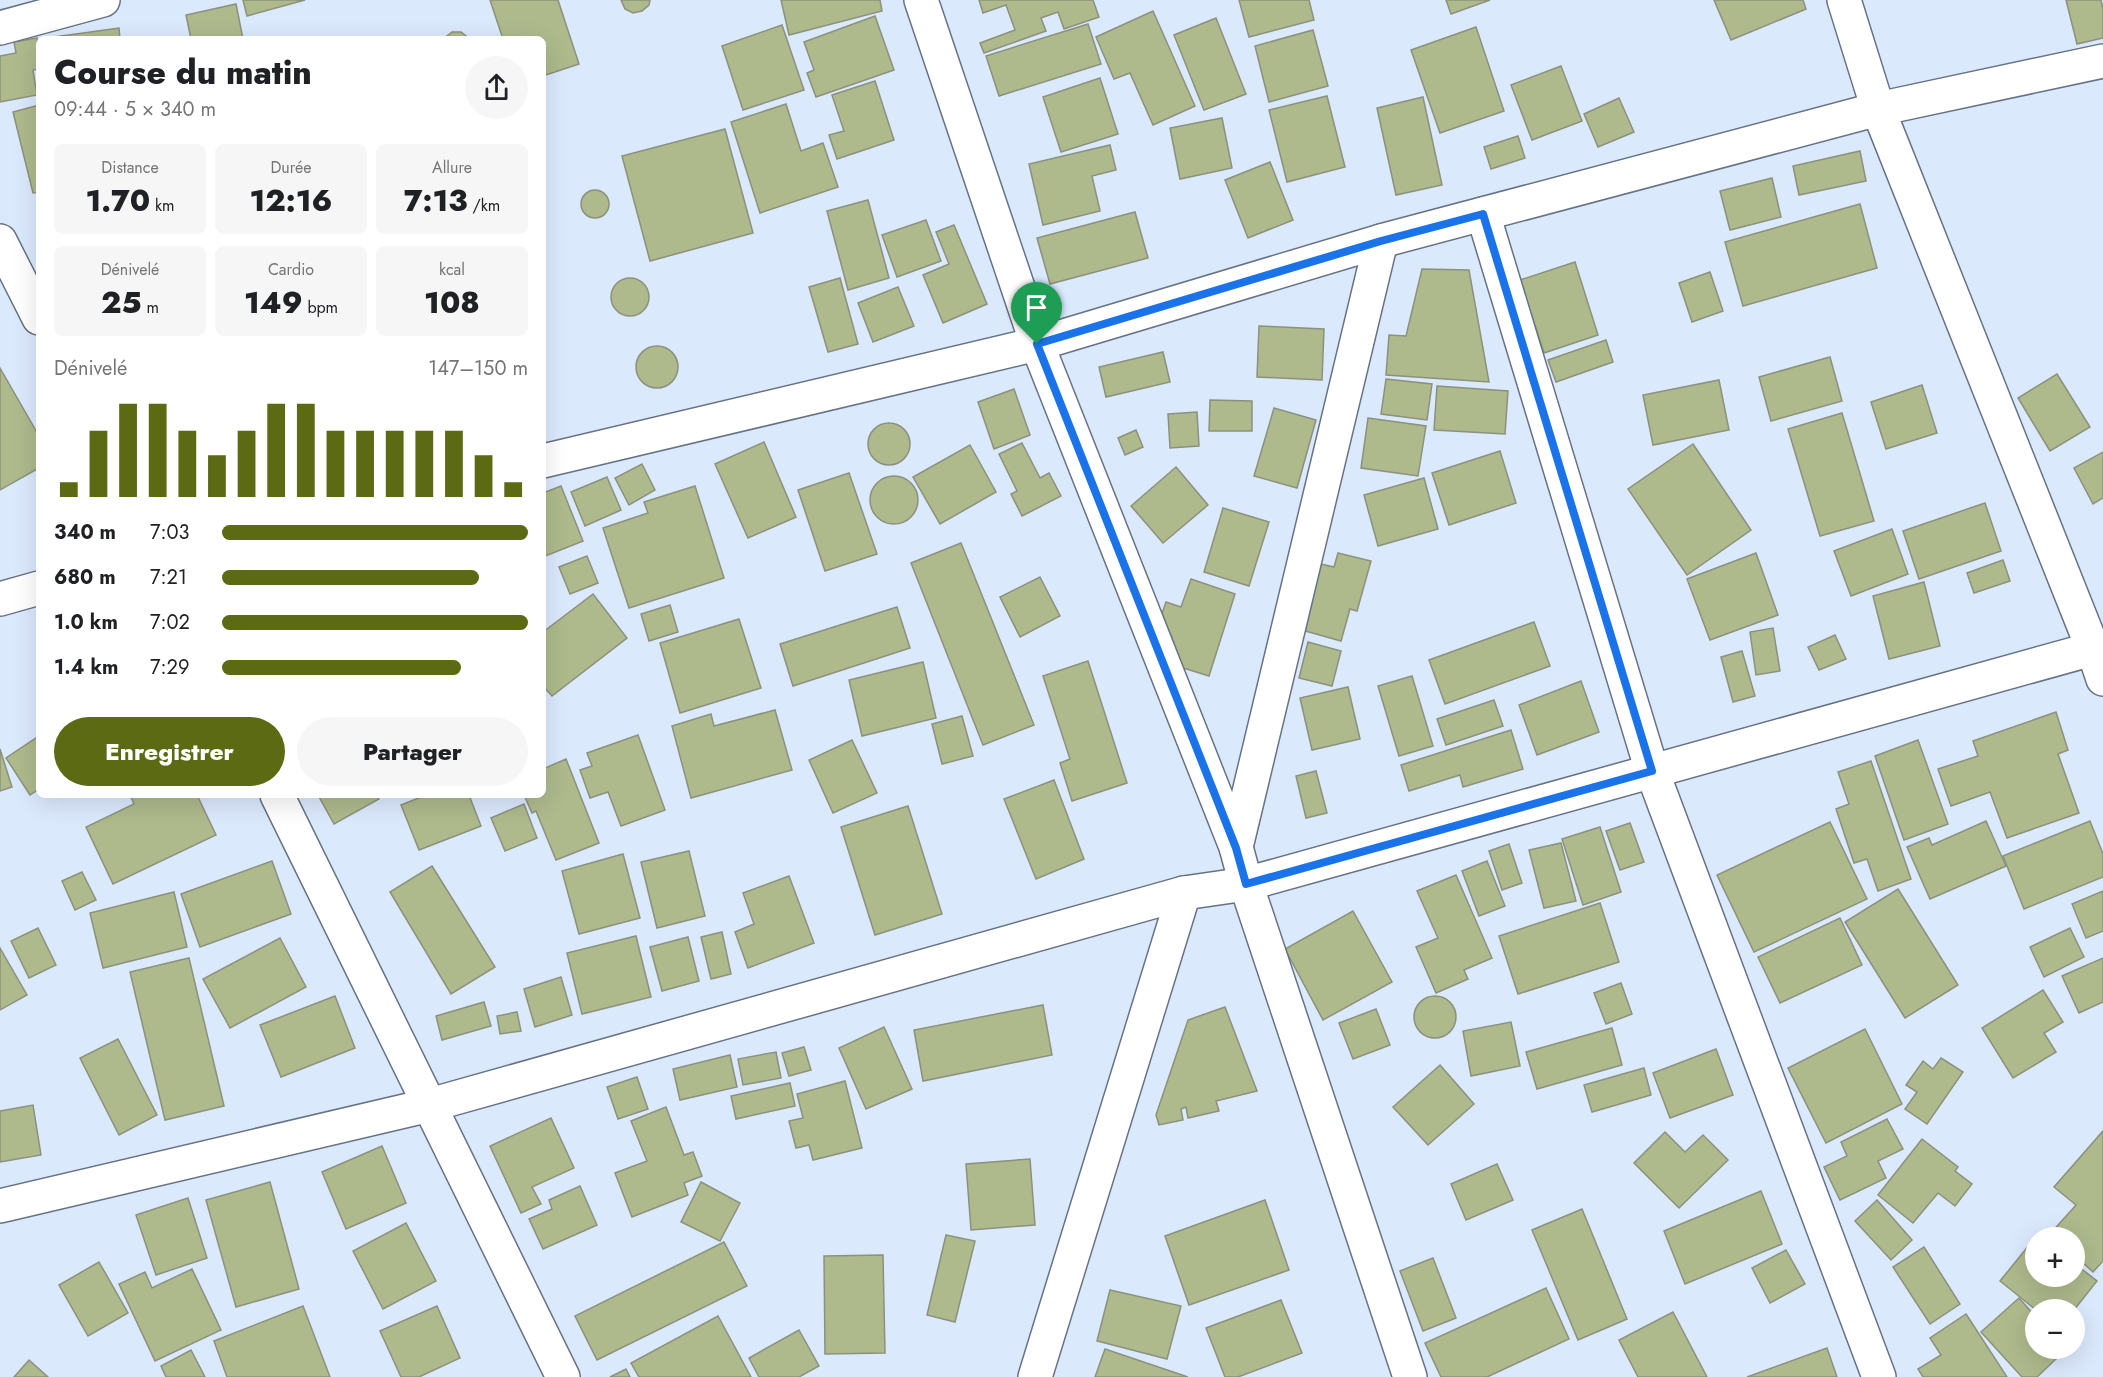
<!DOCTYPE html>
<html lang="fr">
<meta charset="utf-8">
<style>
body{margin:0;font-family:Jost,sans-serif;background:#f6f6f6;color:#202124;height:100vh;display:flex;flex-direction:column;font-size:22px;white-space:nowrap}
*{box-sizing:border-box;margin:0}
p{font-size:20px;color:#757577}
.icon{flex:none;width:33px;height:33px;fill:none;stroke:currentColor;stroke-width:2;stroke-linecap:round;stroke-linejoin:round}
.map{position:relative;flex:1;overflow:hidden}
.details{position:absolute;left:36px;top:36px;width:510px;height:762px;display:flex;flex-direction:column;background:#fff;border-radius:9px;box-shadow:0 6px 24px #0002}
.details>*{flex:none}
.buttons{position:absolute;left:2025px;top:1227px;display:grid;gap:12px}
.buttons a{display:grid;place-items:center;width:60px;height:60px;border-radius:50%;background:#fff;box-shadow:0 6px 24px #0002;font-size:30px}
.pin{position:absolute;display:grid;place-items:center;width:51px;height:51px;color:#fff;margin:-62px -26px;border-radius:50% 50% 50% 0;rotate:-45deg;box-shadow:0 0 6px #0007}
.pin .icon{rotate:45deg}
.round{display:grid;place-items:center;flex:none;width:63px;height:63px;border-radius:32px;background:#f6f6f6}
.head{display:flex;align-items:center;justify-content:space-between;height:102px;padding:0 18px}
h1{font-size:33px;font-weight:800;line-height:45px}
.stats{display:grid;grid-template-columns:repeat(3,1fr);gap:9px;height:102px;padding:6px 18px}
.stats div{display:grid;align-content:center;border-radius:9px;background:#f6f6f6;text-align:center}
.stats b{font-size:30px;font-weight:800}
.stats small{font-size:16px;font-weight:400}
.stats p{font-size:16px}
.chart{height:168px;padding:12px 18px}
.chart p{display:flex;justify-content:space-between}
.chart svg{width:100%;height:108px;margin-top:6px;stroke:#5b6a13;stroke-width:6}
.action{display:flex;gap:12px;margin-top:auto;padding:12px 18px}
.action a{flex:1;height:69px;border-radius:36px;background:#5b6a13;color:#fff;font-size:24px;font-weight:800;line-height:69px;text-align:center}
.action a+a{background:#f6f6f6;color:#202124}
ul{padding:0 18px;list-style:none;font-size:20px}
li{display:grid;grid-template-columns:96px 72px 1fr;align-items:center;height:45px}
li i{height:15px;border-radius:8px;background:#5b6a13}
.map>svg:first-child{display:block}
</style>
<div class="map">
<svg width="2103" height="1377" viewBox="0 0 2103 1377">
<rect width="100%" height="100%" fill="#dbe9fd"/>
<!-- building -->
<g fill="#aeb98c" stroke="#8c917d" stroke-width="1.5">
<polygon points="243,0 305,0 247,16"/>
<polygon points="490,0 558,0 579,64 543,76 543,39 503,39"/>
<polygon points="621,0 650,0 649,5 642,11 633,13 625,9"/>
<polygon points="781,0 880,0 882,11 789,35"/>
<polygon points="979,0 1093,0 1099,17 1064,29 1058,12 1041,18 1046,31 984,53 980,43 1015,30 1006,5 983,13"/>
<polygon points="1239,0 1309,0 1314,20 1249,37"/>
<polygon points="1446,0 1490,0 1451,14"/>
<polygon points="1714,0 1803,0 1806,9 1731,40"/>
<polygon points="2066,0 2101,0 2103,9 2103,38 2077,44"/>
<polygon points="236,4 243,39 191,39 186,15"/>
<polygon points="1153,11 1195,106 1153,125 1130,73 1114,79 1096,37"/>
<polygon points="875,16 894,70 816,97 807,73 814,70 804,42"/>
<polygon points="1216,18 1246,94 1204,110 1174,35"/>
<polygon points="1088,24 1101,64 999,96 986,56"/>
<polygon points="782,25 804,90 743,110 722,46"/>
<polygon points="1476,27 1504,111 1440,133 1411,50"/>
<polygon points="119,28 120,39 47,39 47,38"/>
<polygon points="1313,30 1328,86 1269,102 1255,46"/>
<polygon points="452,32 461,32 470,39 443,39"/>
<polygon points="37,38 39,69 33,70 37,95 0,102 0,56 16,53 14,42"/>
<polygon points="1561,66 1582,121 1532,140 1511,85"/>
<polygon points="1100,78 1118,134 1061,152 1043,97"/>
<polygon points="875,81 894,140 837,159 829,135 844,131 832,95"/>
<polygon points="1327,96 1345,167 1287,182 1269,110"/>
<polygon points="1423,97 1442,185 1396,195 1377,108"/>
<polygon points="1619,98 1634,132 1598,147 1584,114"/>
<polygon points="786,104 801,151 823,143 838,187 760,213 731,122"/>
<polygon points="39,105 39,192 33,193 13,112"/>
<polygon points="1222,118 1232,168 1180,179 1170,128"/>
<polygon points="725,129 753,233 650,261 622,156"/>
<polygon points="1518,136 1525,158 1491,169 1484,147"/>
<polygon points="1110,145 1116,170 1092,176 1100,211 1043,225 1029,164"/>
<polygon points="1860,151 1866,181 1799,195 1793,166"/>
<polygon points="1270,162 1293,220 1248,238 1225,180"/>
<polygon points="1772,178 1781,217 1730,230 1720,191"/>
<circle cx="595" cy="204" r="14"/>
<polygon points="868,200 889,278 848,290 827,211"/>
<polygon points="1860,204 1877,268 1743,306 1725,242"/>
<polygon points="1135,212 1148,258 1050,284 1037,238"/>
<polygon points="926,220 941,261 897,277 882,235"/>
<polygon points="954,225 987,304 943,323 923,275 949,264 936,232"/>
<polygon points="1575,262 1598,335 1544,353 1520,280"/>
<polygon points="1422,269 1469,270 1489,382 1386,375 1389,335 1406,336"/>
<polygon points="1710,272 1723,311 1692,322 1679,283"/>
<polygon points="840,278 858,344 828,352 809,287"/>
<circle cx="630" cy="297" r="19"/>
<polygon points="898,287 914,326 873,342 858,303"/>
<polygon points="1259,326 1324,329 1322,380 1257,377"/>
<polygon points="1606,340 1613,362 1556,382 1548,360"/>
<circle cx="657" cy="367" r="21"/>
<polygon points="1163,352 1170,382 1106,397 1099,367"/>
<polygon points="1830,357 1842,401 1771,421 1759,377"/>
<polygon points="0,368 39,436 39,468 0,490"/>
<polygon points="2057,374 2090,427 2050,451 2018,398"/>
<polygon points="1386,379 1432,384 1427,420 1381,414"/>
<polygon points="1719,380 1729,430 1653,445 1643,395"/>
<polygon points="1922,385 1937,433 1886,449 1871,402"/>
<polygon points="1437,386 1508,391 1505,434 1434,430"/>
<polygon points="1014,389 1030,435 994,449 978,402"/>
<polygon points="1210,400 1252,401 1252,431 1209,431"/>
<polygon points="1274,408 1316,420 1297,488 1254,476"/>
<polygon points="1197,412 1199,446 1170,448 1168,414"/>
<polygon points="1842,413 1874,521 1820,536 1788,429"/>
<polygon points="1368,418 1426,426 1418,476 1361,468"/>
<circle cx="889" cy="444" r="21"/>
<polygon points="1136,430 1143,447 1125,455 1118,438"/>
<polygon points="764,442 796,517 748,538 715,464"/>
<polygon points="1022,443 1040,478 1049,473 1061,496 1022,516 1011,494 1017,491 999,454"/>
<polygon points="1693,444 1751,530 1687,575 1628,489"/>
<polygon points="970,445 996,492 940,524 913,477"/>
<polygon points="1500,451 1516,503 1449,525 1432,473"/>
<polygon points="2103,452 2103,498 2093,504 2074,468"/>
<polygon points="642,464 655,490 629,505 615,478"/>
<polygon points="1176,467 1208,505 1163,543 1131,506"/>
<polygon points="849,473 877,554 825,571 798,490"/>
<circle cx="894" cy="500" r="24"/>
<polygon points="607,477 621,510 585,526 571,492"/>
<polygon points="1424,478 1438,529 1378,546 1364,495"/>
<polygon points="561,486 583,541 543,557 543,493"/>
<polygon points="695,486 724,578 629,608 603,528 648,513 644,502"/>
<polygon points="1985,503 2001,551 1919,579 1903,531"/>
<polygon points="1223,508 1269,522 1249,586 1204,572"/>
<polygon points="1892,529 1908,574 1851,596 1834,551"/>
<polygon points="961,543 1034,725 983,745 911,563"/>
<polygon points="1338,553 1371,561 1357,611 1350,609 1341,641 1298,629 1316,563 1334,567"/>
<polygon points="1756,553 1778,615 1710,640 1687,579"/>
<polygon points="587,556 598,583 570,594 559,567"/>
<polygon points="2003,560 2010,581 1974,593 1967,573"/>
<polygon points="1040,577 1060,616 1020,637 1000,597"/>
<polygon points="1191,579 1235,594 1209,676 1164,662 1172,637 1156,631 1166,602 1181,607"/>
<polygon points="1924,582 1940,646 1889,659 1873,596"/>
<polygon points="593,594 627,638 552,696 543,686 543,632"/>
<polygon points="670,605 678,632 649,641 641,614"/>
<polygon points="897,607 910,648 793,686 780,644"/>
<polygon points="739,619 761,688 680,713 660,643"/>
<polygon points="1534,622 1550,666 1445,704 1429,660"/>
<polygon points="1773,628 1780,671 1756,675 1750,632"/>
<polygon points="1835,635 1846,659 1819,670 1808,647"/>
<polygon points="1308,642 1341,651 1332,686 1299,678"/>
<polygon points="1742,651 1755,696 1733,702 1721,657"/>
<polygon points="1088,661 1127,783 1072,801 1060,763 1070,759 1043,676"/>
<polygon points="923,662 936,718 862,736 849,680"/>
<polygon points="1412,676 1433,746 1399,756 1378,686"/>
<polygon points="1581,681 1599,732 1537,755 1519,705"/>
<polygon points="1348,687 1360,739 1312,750 1300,698"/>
<polygon points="1494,700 1503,726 1446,745 1437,719"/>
<polygon points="775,710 792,770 691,798 672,726 711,714 714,726"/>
<polygon points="2056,712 2068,750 2058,754 2079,813 2007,838 1990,792 1951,806 1938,769 1978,756 1973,741"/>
<polygon points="962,716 973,756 942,764 932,724"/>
<polygon points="1511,730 1523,769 1463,787 1460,775 1409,791 1401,765"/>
<polygon points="638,735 665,810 621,826 608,792 590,798 580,770 592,766 587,753"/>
<polygon points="39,736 39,789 30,795 6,758"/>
<polygon points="852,740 877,793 833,813 809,760"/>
<polygon points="1918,740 1948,824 1904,840 1875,756"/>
<polygon points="0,749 12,787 0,791"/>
<polygon points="566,759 599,843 556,860 536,811 532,813 524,795 543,795 543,769"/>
<polygon points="1871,761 1911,879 1878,891 1867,859 1854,863 1836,809 1849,804 1838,772"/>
<polygon points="1316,771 1327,813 1306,818 1296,776"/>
<polygon points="1054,780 1084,859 1036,879 1004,799"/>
<polygon points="130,795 197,795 216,835 113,884 86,827 134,804"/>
<polygon points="318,795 377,795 379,799 334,824"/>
<polygon points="426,795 469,795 481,826 419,850 401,805"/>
<polygon points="524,804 537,838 505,851 491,818"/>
<polygon points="908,806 942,914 875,935 841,827"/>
<polygon points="1986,821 2006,866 1930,899 1907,847 1929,838 1932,845"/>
<polygon points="2090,821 2103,854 2103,877 2024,909 2003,856"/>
<polygon points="1830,822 1867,899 1754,952 1717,875"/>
<polygon points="1630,823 1644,862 1620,870 1606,831"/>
<polygon points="1600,827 1621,892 1583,905 1562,839"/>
<polygon points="1561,843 1576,901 1544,908 1529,850"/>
<polygon points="1509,844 1522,883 1502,890 1489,851"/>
<polygon points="689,851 705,916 657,928 641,862"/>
<polygon points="623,854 640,918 579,934 562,871"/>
<polygon points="272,861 291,914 200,947 181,894"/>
<polygon points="1487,861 1505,906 1479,916 1462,871"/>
<polygon points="432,866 495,967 451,994 390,892"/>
<polygon points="82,872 96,900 75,910 62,881"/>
<polygon points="1456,875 1492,958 1464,970 1468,979 1436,993 1416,947 1438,938 1417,891"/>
<polygon points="789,876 814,943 748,968 735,932 754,924 743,893"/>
<polygon points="1898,889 1958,985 1905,1018 1845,922"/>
<polygon points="2103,891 2103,931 2086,938 2072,904"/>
<polygon points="174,892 187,947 103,968 90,913"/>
<polygon points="1600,903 1619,962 1518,994 1499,936"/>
<polygon points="1353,911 1392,982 1323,1020 1285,949"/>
<polygon points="1840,918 1862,965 1780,1003 1758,957"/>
<polygon points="38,928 56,965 29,978 11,941"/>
<polygon points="2070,928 2084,957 2044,977 2030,947"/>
<polygon points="722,932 731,974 711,979 701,937"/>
<polygon points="636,936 651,997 582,1014 567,953"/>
<polygon points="688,937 699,981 662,991 650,947"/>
<polygon points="280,938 306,987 230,1028 203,979"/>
<polygon points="0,948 27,995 0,1010"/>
<polygon points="189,958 224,1106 165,1120 130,972"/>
<polygon points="2103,958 2103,1002 2079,1013 2062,976"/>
<polygon points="561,977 572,1015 535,1027 524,989"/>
<polygon points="1621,983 1632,1014 1606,1024 1594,993"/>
<polygon points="2043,990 2063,1022 2044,1033 2056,1052 2013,1078 1982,1028"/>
<circle cx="1435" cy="1017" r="21"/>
<polygon points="335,996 355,1048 281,1077 260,1025"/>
<polygon points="484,1002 491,1026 442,1040 436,1016"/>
<polygon points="1043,1005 1052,1055 923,1081 914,1030"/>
<polygon points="1225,1007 1257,1091 1216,1101 1219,1111 1188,1118 1186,1107 1181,1109 1183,1120 1159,1125 1156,1115 1188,1020"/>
<polygon points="1376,1009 1390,1045 1353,1059 1339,1023"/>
<polygon points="517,1012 521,1031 500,1034 497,1016"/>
<polygon points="1511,1022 1520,1066 1471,1076 1463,1031"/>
<polygon points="884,1027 912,1089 866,1109 839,1048"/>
<polygon points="1612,1028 1622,1065 1537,1089 1526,1052"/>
<polygon points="1865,1029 1902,1104 1826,1143 1788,1068"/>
<polygon points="118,1039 157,1115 119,1135 80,1058"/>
<polygon points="804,1047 811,1070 789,1076 782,1053"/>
<polygon points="1716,1049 1733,1095 1670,1118 1653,1073"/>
<polygon points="776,1052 781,1078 743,1085 738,1059"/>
<polygon points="730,1055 737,1087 680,1100 673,1069"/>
<polygon points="1941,1058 1963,1072 1927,1124 1905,1109 1917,1092 1906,1085 1923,1061 1933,1069"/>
<polygon points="1440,1065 1474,1104 1428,1145 1393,1107"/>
<polygon points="1644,1068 1651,1095 1592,1112 1584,1085"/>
<polygon points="637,1077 648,1109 618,1119 607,1087"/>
<polygon points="845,1081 862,1148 813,1160 809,1145 796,1148 789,1121 803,1118 797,1094"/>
<polygon points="790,1083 795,1106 736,1119 731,1096"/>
<polygon points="33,1105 41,1155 0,1162 0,1111"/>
<polygon points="666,1107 684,1155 693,1152 702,1176 684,1183 688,1195 632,1217 615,1173 647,1161 631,1121"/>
<polygon points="551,1118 574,1168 532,1187 541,1204 521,1213 490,1146"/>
<polygon points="1887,1119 1903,1149 1878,1161 1886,1178 1840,1200 1824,1167 1847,1156 1841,1142"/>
<polygon points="2103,1131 2103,1261 2093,1272 2074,1255 2074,1238 2055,1238 2050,1234 2076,1205 2054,1187"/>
<polygon points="1665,1132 1685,1152 1703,1135 1728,1160 1679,1208 1634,1163"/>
<polygon points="1922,1139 1958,1167 1955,1171 1972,1184 1955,1206 1938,1193 1913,1223 1878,1195"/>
<polygon points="382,1146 406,1203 346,1229 322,1172"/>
<polygon points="1030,1159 1035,1225 971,1230 966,1164"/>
<polygon points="1497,1164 1513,1200 1466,1220 1451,1184"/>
<polygon points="270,1182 299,1289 236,1307 206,1200"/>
<polygon points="701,1182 740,1203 720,1241 681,1222"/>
<polygon points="580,1186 597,1225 543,1249 529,1219 552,1209 549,1200"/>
<polygon points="1761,1191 1782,1244 1685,1284 1664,1231"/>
<polygon points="188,1198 207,1258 156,1275 136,1215"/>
<polygon points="1265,1200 1289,1270 1189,1305 1165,1236"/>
<polygon points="1877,1200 1912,1240 1891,1260 1855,1221"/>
<polygon points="1582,1209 1627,1319 1578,1340 1532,1230"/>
<polygon points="406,1223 436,1281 383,1309 353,1251"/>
<polygon points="2038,1234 2042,1238 2036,1238 2036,1276 2074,1276 2074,1263 2097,1281 2074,1310 2036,1310 2000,1281"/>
<polygon points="946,1235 975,1241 955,1322 927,1315"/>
<polygon points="724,1242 747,1286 597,1360 575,1316"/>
<polygon points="1924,1247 1960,1304 1930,1324 1893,1267"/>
<polygon points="1786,1250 1805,1284 1770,1303 1752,1268"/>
<polygon points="883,1255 885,1353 825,1354 824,1256"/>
<polygon points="1433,1258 1456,1318 1423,1331 1400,1271"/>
<polygon points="99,1262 128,1313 88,1336 59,1285"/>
<polygon points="192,1269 221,1330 155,1361 119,1284 145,1272 152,1288"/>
<polygon points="1546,1288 1569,1339 1487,1377 1441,1377 1425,1343"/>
<polygon points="1110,1290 1181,1306 1167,1359 1097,1341"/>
<polygon points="2019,1298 2036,1317 2036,1348 2046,1348 2056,1359 2037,1377 2022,1377 1981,1332"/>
<polygon points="1281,1300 1302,1353 1238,1377 1225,1377 1206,1328"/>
<polygon points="303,1306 330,1377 227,1377 214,1341"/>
<polygon points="437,1306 460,1358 419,1377 401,1377 380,1331"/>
<polygon points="1673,1312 1707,1377 1638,1377 1619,1340"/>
<polygon points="1966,1314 2007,1377 1923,1377 1918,1369 1941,1355 1930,1338"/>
<polygon points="718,1316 751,1377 639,1377 631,1363"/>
<polygon points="799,1330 819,1366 799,1377 759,1377 749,1358"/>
<polygon points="1827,1348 1837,1377 1747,1377"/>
<polygon points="1105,1349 1188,1377 1095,1377"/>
<polygon points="191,1350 205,1377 166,1377 161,1366"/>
<polygon points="29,1360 48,1377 14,1377"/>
<polygon points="626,1369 630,1377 610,1377"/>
</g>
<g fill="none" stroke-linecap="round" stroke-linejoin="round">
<!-- minor casing -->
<g stroke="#677384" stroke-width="36">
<g id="minor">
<polyline points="921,0 1037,344 1236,847 1246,884 1410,1377"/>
<polyline points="1844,0 1878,109 2093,649 2103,679"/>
<polyline points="1483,214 1652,771 1879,1377"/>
<polyline points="0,241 39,318"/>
<polyline points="543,461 1037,344 1381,241 1878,109 2103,61"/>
<polyline points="0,599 39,588"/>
<polyline points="277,795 563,1377"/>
<polyline points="1236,847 1381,241"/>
<polyline points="0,1206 430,1105 1184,893 1246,884 2103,646"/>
<polyline points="1035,1377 1184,893"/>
</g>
</g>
<!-- major casing -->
<g stroke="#677384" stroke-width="36">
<polyline id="major" points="0,28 103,0"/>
</g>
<!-- minor -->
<use href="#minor" stroke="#fff" stroke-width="33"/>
<!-- major -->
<use href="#major" stroke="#fff" stroke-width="33"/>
</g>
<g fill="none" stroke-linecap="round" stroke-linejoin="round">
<!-- route casing -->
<g stroke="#fff" stroke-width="12">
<polygon id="route" points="1483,214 1652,771 1246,884 1236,848 1037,344 1381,241"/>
</g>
<!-- route -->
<use href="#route" stroke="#1a73e8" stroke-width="8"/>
</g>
</svg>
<div class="buttons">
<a>+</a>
<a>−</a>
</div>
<div class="pin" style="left:1037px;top:344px;background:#1e9e55"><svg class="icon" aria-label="arrive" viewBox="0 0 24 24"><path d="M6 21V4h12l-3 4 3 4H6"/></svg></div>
<section class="details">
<div class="head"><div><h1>Course du matin</h1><p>09:44 · 5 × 340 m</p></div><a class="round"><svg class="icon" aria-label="share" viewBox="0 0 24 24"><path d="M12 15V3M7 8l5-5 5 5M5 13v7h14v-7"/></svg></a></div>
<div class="stats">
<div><p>Distance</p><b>1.70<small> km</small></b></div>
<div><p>Durée</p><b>12:16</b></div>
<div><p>Allure</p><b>7:13<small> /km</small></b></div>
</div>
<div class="stats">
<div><p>Dénivelé</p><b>25<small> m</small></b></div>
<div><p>Cardio</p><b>149<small> bpm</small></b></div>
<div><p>kcal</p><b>108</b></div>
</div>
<div class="chart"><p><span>Dénivelé</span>147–150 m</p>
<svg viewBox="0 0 160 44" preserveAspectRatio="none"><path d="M5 44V38M15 44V17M25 44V6M35 44V6M45 44V17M55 44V27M65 44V17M75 44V6M85 44V6M95 44V17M105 44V17M115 44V17M125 44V17M135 44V17M145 44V27M155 44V38"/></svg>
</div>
<ul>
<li><b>340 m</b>7:03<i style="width:100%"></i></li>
<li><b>680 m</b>7:21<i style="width:84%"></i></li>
<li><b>1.0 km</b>7:02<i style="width:100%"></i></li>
<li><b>1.4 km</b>7:29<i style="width:78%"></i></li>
</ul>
<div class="action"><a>Enregistrer</a><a>Partager</a></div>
</section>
</div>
